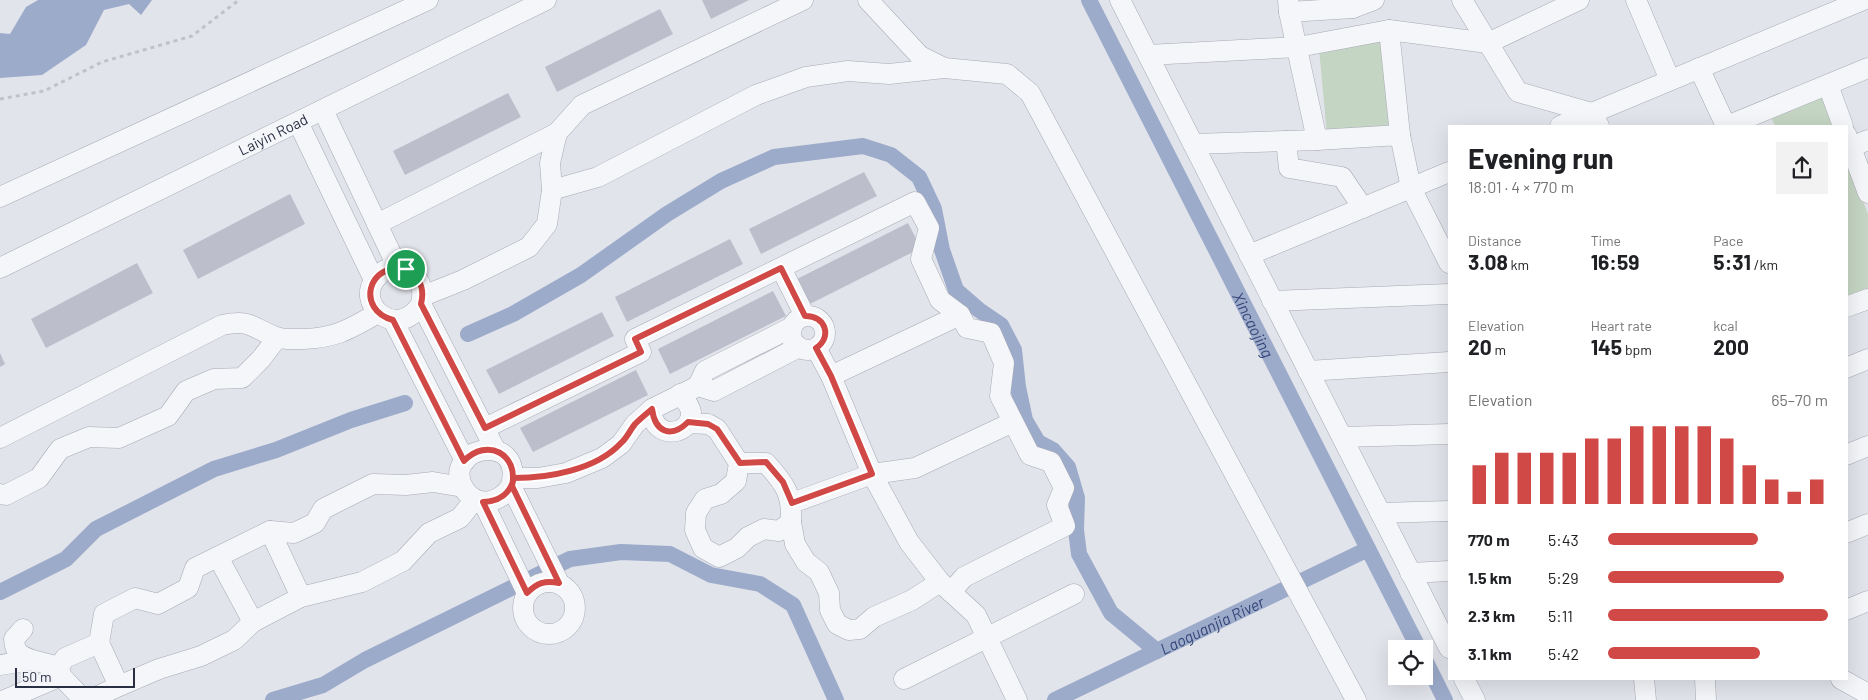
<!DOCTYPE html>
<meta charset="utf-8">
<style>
body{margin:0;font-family:Barlow,sans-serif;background:#f2f2f2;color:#202124;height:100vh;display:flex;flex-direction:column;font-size:19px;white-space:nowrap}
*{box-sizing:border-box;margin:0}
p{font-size:16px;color:#757577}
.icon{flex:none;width:28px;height:28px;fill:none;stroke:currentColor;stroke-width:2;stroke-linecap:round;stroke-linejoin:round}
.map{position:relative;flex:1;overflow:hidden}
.drawer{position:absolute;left:1448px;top:125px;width:400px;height:555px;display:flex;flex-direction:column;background:#fff;border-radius:0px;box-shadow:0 5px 20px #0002}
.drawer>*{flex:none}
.tools{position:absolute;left:1388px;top:640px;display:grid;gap:10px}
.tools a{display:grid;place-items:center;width:45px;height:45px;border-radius:0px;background:#fff;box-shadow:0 5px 20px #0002;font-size:25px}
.scale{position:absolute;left:15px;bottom:12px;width:120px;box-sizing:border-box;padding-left:5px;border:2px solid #2a2f43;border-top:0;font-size:14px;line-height:18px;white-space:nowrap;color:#2a2f43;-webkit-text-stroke:4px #f2f3f8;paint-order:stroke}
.pin{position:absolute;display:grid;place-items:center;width:42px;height:42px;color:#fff;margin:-21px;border:2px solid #fff;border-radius:50%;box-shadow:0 1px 5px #0007}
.round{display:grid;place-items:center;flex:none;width:52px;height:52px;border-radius:0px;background:#f2f2f2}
.headline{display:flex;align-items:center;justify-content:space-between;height:85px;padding:0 20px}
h1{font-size:28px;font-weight:700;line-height:38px}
.metrics{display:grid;grid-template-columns:repeat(3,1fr);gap:8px;height:85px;padding:5px 20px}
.metrics div{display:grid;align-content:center}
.metrics b{font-size:21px;font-weight:700}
.metrics small{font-size:14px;font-weight:400}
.metrics p{font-size:14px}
.chart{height:140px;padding:10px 20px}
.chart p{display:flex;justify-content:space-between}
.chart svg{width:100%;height:90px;margin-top:5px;stroke:#d04946;stroke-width:6}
ul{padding:0 20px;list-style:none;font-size:16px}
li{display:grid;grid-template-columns:80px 60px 1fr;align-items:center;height:38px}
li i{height:12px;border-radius:6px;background:#d04946}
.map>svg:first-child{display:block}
</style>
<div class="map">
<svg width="1868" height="700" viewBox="0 0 1868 700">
<rect width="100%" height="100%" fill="#e2e4eb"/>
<!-- green -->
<g fill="#c5d5c3">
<polygon points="1381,32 1390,129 1327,135 1318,38"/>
<polygon points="1823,97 1834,126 1775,126 1771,117"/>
<polygon points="1846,157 1868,214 1868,289 1846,297"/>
</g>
<!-- water -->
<polygon fill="#9dabcb" points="38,0 152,0 141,15 129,4 104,10 86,45 42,75 0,78 0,33 10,34 26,7"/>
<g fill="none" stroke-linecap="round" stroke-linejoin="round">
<!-- canal -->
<g stroke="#9dabcb" stroke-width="16">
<path id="s1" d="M1089,0L1419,649"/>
<polyline points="468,334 513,314 581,275 667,214 721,181 774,157 863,146 891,155 919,177 934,209 942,250 956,290 979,310 1001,325 1014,350 1018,387 1025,420 1038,442 1053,450 1068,467 1077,498 1076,530 1079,554 1111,613 1157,651"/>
<polyline points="0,592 66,559 96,529 214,469 276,450 351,420 405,403"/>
<polyline points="1424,658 1445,700"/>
<polyline points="273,700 323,685 365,660 570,559 621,552 670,554 711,575 760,584 793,605 836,700"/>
<path id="s2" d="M1055,700L1368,549"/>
</g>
</g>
<!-- building -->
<g fill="#bcbfcb">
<polygon points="702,0 749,0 711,19"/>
<polygon points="660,9 673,34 557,92 545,67"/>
<polygon points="508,93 521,117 405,175 393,151"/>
<polygon points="864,172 877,196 761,254 749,229"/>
<polygon points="290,194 305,224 198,279 183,250"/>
<polygon points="908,223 921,248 806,306 793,281"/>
<polygon points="730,239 743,264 627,322 615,297"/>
<polygon points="137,263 153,293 46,348 31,319"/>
<polygon points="773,291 786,316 670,374 658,349"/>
<polygon points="602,312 614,336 499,394 486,370"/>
<polygon points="0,353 5,364 0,367"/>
<polygon points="636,370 648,395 533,452 520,428"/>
</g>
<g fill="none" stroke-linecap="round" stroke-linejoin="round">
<!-- minor casing -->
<g stroke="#a7aab5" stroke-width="21">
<g id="minor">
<polyline points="868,0 920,56 944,68 1007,74 1030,93 1356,700"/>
<polyline points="1120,0 1449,648"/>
<polyline points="1288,0 1289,12 1317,140 1400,135 1411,188 1449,263"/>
<polyline points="1353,0 1353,8 1374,0"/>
<polyline points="1462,0 1518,92 1592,113"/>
<polyline points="1636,0 1670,80"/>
<polyline points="1289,12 1353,8"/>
<polyline points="1148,55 1298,47 1389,30"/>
<polyline points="1699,68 1726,126"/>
<polyline points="1828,85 1843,126"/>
<polyline points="323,110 398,268"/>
<polyline points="298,122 374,280"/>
<polyline points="1560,126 1592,113"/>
<polyline points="1599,126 1592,113 1863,0"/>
<polyline points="1727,126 1868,68"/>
<polyline points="1846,134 1868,193"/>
<polyline points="1400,135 1389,30 1488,43 1579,0"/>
<polyline points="1286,141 1289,168 1342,177 1363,208"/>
<polyline points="1193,144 1317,140"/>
<polyline points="1851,147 1868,140"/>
<polyline points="552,190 598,177 756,95 806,77 848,71 889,74 944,68"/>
<polyline points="0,197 428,0"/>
<polyline points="377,224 557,133"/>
<polyline points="1249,255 1449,172"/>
<path id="s3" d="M0,268L546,0"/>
<polyline points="781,268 805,316"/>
<polyline points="423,296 463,280 529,247 547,224 552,190 550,163 557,133 582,105 803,0"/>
<polyline points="1272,301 1449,294"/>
<path d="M421,304C398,342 351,303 378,276C381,272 386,269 391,268C414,264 426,285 421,304L496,451"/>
<polyline points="1846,307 1868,299"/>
<circle cx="808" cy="333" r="17"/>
<polyline points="393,320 465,461"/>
<polyline points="816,348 831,376 872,474 909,542 940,582 976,615 1017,700"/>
<polyline points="1846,368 1868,359"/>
<polyline points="1308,371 1449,362"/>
<polyline points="831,376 960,315"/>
<polyline points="698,386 705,371 792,327"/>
<path d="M652,409C652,413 652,418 654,421C663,439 692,433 691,412C690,405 684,399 680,394"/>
<path d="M688,423L708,424L717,429L739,463L736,481L721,494L705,499L696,513L695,530L703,548L719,557L737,548L748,537L764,529L779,531L791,522C792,493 785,484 766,463H739"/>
<polyline points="485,428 641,352 635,339 915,202 929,228 921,259 940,300 960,315 967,328 991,333 1004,363 1000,396 1030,455 1051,462 1064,488 1057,505 1065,526 964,577 951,592"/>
<polyline points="1342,437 1449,434"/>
<path d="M0,438L222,325C253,319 251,328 276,337C284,340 295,339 303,339C336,338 350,329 378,313"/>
<polyline points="1846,455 1868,446"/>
<polyline points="514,478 538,478 566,473 602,458 621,444 635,424 652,409 698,386 714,391 799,347"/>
<path d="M511,486C500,503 477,509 464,489C439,447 525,429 511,486L559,583"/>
<polyline points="463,487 433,482 406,485 373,484 323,509 315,523 294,533 270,531 195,568 188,588 158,604 135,598 104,614 99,643 65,658 59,667 61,676 79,695 86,698 96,697 119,686 159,669 201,656 234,640 253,622 301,597 362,582 403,561 429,533 460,518 475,499"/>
<polyline points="0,494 6,495 39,478 60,449 89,437 119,438 168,416 186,391 214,379 242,378 261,359 277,338"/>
<polyline points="483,502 527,593"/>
<polyline points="792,503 872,474 915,468 1013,422"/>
<polyline points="1380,513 1449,511"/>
<polyline points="791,522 795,544 806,562 819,572 829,593 830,610 837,624 849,630 860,629 874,617 912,600 940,582"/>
<polyline points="270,531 301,597"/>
<polyline points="1846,533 1868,524"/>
<polyline points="218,557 253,622"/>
<polyline points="1410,573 1449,571"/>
<circle cx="549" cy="608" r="26"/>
<polyline points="1846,610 1868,601"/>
<path d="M23,629L14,639C15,653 19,655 32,660"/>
<polyline points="99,643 119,686"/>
<polyline points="0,665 32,660 59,667"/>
<polyline points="904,679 1074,594"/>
<polyline points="1464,679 1475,700"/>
<polyline points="1644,679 1646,700"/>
<polyline points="1705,679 1706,700"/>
<polyline points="1841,679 1868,694"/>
<polyline points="5,700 61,676"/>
</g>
</g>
<!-- path -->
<polyline stroke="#c0c2ca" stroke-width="3" stroke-dasharray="4 4" stroke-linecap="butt" points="0,99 44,91 102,62 192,36 239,0"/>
<!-- minor -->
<use href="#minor" stroke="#f5f6f9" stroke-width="20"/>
</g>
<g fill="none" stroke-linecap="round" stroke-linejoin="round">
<!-- route casing -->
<g stroke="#fff" stroke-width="10">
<path id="route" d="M406,269C367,262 356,310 393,320L464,461C487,437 519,454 512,486L559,583C545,580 537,583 527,593L483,502C500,501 510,494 514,478C548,478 596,470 621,443C627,438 630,430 635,424C640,419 646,414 652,409C655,432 671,439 688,422L708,424L717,429L740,463L766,462L783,482L792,503L872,474L831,376L816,348C833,337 825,315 805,316L781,268L635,339L641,352L485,428L421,304C425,288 420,277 406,269"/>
</g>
<!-- route -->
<use href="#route" stroke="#d04946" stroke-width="6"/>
</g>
<g text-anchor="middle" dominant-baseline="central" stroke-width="5" stroke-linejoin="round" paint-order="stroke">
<!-- street labels -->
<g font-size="15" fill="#2a2f43" stroke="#f2f3f8">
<text stroke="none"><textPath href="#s3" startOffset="304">Laiyin Road</textPath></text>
</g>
<!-- water labels -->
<g font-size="16" font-style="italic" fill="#334678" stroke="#f2f3f8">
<text stroke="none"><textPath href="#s1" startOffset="364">Xincaojing</textPath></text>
<text stroke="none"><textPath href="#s2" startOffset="174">Laoguanjia River</textPath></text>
</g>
</g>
</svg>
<div class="tools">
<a><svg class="icon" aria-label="locate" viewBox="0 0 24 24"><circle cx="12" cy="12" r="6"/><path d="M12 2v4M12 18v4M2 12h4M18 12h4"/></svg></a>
</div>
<div class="scale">50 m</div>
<div class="pin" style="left:406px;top:269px;background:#1e9e55"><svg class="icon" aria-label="arrive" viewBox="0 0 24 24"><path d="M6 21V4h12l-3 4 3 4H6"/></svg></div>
<section class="drawer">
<div class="headline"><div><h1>Evening run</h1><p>18:01 · 4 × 770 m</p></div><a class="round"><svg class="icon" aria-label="share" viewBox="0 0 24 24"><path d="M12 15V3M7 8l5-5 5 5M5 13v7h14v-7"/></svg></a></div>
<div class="metrics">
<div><p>Distance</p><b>3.08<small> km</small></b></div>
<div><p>Time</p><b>16:59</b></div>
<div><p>Pace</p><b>5:31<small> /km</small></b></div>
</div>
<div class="metrics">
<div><p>Elevation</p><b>20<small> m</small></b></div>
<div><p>Heart rate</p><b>145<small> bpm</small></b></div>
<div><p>kcal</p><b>200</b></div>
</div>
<div class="chart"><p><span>Elevation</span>65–70 m</p>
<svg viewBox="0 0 160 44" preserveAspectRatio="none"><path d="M5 44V25M15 44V19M25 44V19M35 44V19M45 44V19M55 44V12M65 44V12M75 44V6M85 44V6M95 44V6M105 44V6M115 44V12M125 44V25M135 44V32M145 44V38M155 44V32"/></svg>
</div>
<ul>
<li><b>770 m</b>5:43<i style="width:68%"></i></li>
<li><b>1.5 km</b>5:29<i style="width:80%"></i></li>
<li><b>2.3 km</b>5:11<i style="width:100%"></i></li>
<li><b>3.1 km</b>5:42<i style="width:69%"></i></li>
</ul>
</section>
</div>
